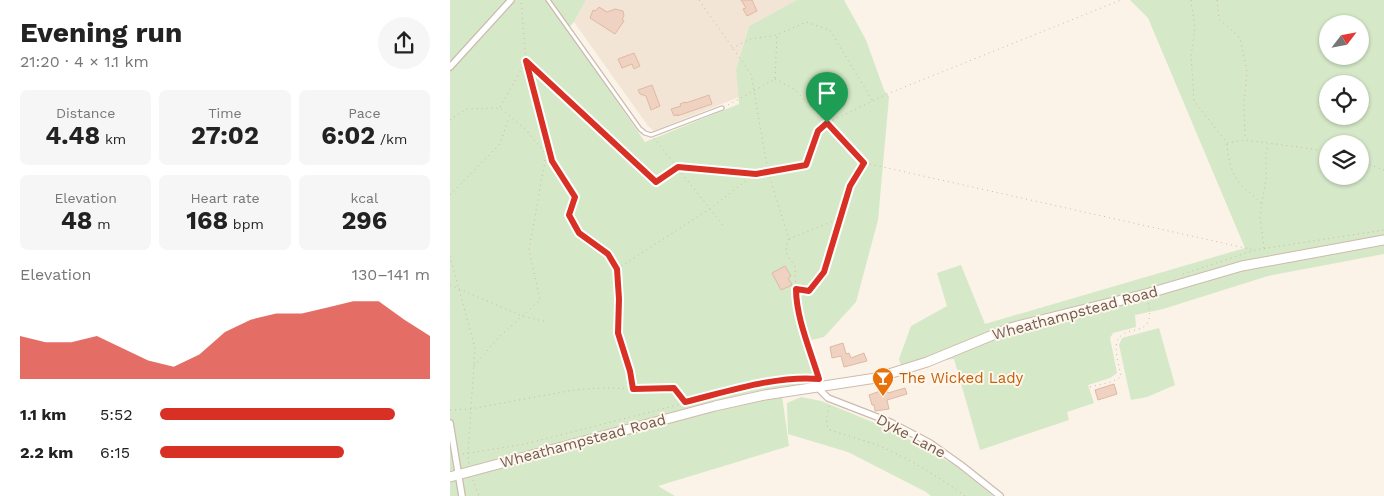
<!DOCTYPE html>
<meta charset="utf-8">
<style>
body{margin:0;font-family:"Work Sans",sans-serif;background:#f6f6f6;color:#222;height:100vh;display:flex;flex-direction:column;font-size:19px;white-space:nowrap}
*{box-sizing:border-box;margin:0}
p{font-size:16px;color:#767676}
.icon{flex:none;width:28px;height:28px;fill:none;stroke:currentColor;stroke-width:2;stroke-linecap:round;stroke-linejoin:round}
.map{position:relative;flex:1;overflow:hidden}
.sheet{display:flex;flex-direction:column;background:#fff;width:450px}
.sheet>*{flex:none}
.needle{width:32px;rotate:58deg}
.buttons{position:absolute;left:869px;top:15px;display:grid;gap:10px}
.buttons a{display:grid;place-items:center;width:50px;height:50px;border-radius:50%;background:#fff;box-shadow:0 1px 4px #0004;font-size:25px}
.pin{position:absolute;display:grid;place-items:center;width:42px;height:42px;color:#fff;margin:-51px -21px;border-radius:50% 50% 50% 0;rotate:-45deg;box-shadow:0 0 5px #0007}
.pin .icon{rotate:45deg}
.round{display:grid;place-items:center;flex:none;width:52px;height:52px;border-radius:26px;background:#f6f6f6}
.summary{display:flex;align-items:center;justify-content:space-between;height:85px;padding:0 20px}
h1{font-size:28px;font-weight:700;line-height:38px}
.stats{display:grid;grid-template-columns:repeat(3,1fr);gap:8px;height:85px;padding:5px 20px}
.stats div{display:grid;align-content:center;border-radius:8px;background:#f6f6f6;text-align:center}
.stats b{font-size:25px;font-weight:700}
.stats small{font-size:14px;font-weight:400}
.stats p{font-size:14px}
.chart{height:140px;padding:10px 20px}
.chart p{display:flex;justify-content:space-between}
.chart svg{width:100%;height:90px;margin-top:5px;fill:#d93025;opacity:.7}
ul{padding:0 20px;list-style:none;font-size:16px}
li{display:grid;grid-template-columns:80px 60px 1fr;align-items:center;height:38px}
li i{height:12px;border-radius:6px;background:#d93025}
main{display:flex;flex:1;min-height:0}
.map>svg:first-child{display:block}
</style>
<main>
<section class="sheet">
<div class="summary"><div><h1>Evening run</h1><p>21:20 · 4 × 1.1 km</p></div><a class="round"><svg class="icon" aria-label="share" viewBox="0 0 24 24"><path d="M12 15V3M7 8l5-5 5 5M5 13v7h14v-7"/></svg></a></div>
<div class="stats">
<div><p>Distance</p><b>4.48<small> km</small></b></div>
<div><p>Time</p><b>27:02</b></div>
<div><p>Pace</p><b>6:02<small> /km</small></b></div>
</div>
<div class="stats">
<div><p>Elevation</p><b>48<small> m</small></b></div>
<div><p>Heart rate</p><b>168<small> bpm</small></b></div>
<div><p>kcal</p><b>296</b></div>
</div>
<div class="chart"><p><span>Elevation</span>130–141 m</p>
<svg viewBox="0 0 160 44" preserveAspectRatio="none"><path d="M0 44V23L10 26L20 26L30 23L40 29L50 35L60 38L70 32L80 21L90 15L100 12L110 12L120 9L130 6L140 6L150 15L160 23V44z"/></svg>
</div>
<ul>
<li><b>1.1 km</b>5:52<i style="width:87%"></i></li>
<li><b>2.2 km</b>6:15<i style="width:68%"></i></li>
</ul>
</section>
<div class="map">
<svg width="934" height="496" viewBox="0 0 934 496">
<rect width="100%" height="100%" fill="#fbf3e7"/>
<!-- residential -->
<polygon fill="#f2e5d6" points="136,0 347,0 299,26 286,70 289,97 204,131 198,126 124,22"/>
<!-- green -->
<g fill="#d5e8c7" fill-rule="evenodd">
<polygon points="0,0 136,0 124,22 117,29 195,142 289,104 286,70 299,26 347,0 394,0 416,40 434,90 439,97 428,220 406,302 374,337 358,341 374,389 332,396 339,446 208,486 225,496 0,496"/>
<path d="M680,0H934V254L818,276L713,309L685,315L686,327L663,333L660,338L667,373L660,378L638,385L644,403L617,412L619,420L530,450L504,359L451,365L449,359L461,326L497,306L487,273L511,265L535,324L795,248L698,18ZM878,24H910V56H878ZM878,84H910V116H878ZM878,144H910V176H878Z"/>
<polygon points="709,328 725,385 697,397 681,400 669,345 672,338"/>
<polygon points="351,397 371,401 442,430 503,464 543,496 481,496 476,492 398,452 338,434 337,403"/>
</g>
<!-- building -->
<g fill="#efd2c1" stroke="#e0b9a2">
<polygon points="291,0 302,0 307,11 297,16 293,9 296,8"/>
<polygon points="149,7 157,12 165,9 173,11 174,16 172,20 174,21 165,34 140,18 143,10 145,11"/>
<polygon points="184,53 190,66 184,69 182,64 172,68 168,59"/>
<polygon points="202,85 210,106 201,110 196,96 190,94 188,90"/>
<polygon points="259,95 262,104 227,116 227,114 224,116 221,109 231,106 230,104 235,102 236,103"/>
<polygon points="335,266 341,276 338,278 342,285 331,290 322,273"/>
<polygon points="393,343 396,354 399,353 401,358 414,353 417,361 394,367 391,356 382,358 380,347"/>
<polygon points="664,384 667,394 648,400 645,390"/>
<polygon points="455,388 457,394 437,400 439,409 425,411 424,405 422,405 419,395 436,389 438,393"/>
</g>
<g fill="none" stroke-linecap="round" stroke-linejoin="round">
<!-- service casing -->
<g stroke="#ccbbae" stroke-width="5.5">
<g id="service">
<polyline points="98,0 190,129 195,133 201,135 272,108"/>
<polyline points="346,300 371,386"/>
</g>
</g>
<!-- minor casing -->
<g stroke="#ccbbae" stroke-width="8">
<g id="minor">
<polyline points="0,67 61,0"/>
<polyline points="367,387 378,398 440,422 480,443 511,465 550,496"/>
<polyline points="0,423 12,496"/>
</g>
</g>
<!-- secondary casing -->
<g stroke="#cfbbac" stroke-width="11">
<polyline id="secondary" points="0,477 265,406 315,395 426,378 477,362 560,328 696,294 792,266 934,240"/>
</g>
<!-- path -->
<g stroke="#d4b6a4" stroke-width="1" stroke-dasharray="1 4" stroke-linecap="butt">
<path d="M249,0L301,74L318,172L339,239C334,252 336,255 345,265L346,295"/>
<polyline points="741,0 745,29 741,56 744,101 777,143 795,140 863,149 878,154"/>
<polyline points="767,0 769,19 790,38 797,71 794,104 795,139"/>
<polyline points="282,48 301,39 327,35 356,22 380,30 422,100"/>
<polyline points="325,78 327,35"/>
<polyline points="325,79 344,89 377,123 437,94 671,0"/>
<polyline points="278,105 325,79"/>
<polyline points="50,107 76,61 71,0"/>
<polyline points="0,120 16,109 50,108 76,130 102,161 125,197 119,215 129,233 158,254 167,269 169,299 167,333 180,371 183,389"/>
<polyline points="204,138 275,228"/>
<path d="M777,144C778,160 782,177 794,188C801,194 807,198 812,205"/>
<polyline points="102,161 76,61 206,182 228,167 305,173"/>
<polyline points="910,161 934,170"/>
<polyline points="415,163 804,250"/>
<polyline points="0,195 50,144 59,117"/>
<polyline points="339,239 388,219"/>
<polyline points="814,248 810,216 816,179 816,152 819,144"/>
<polyline points="0,256 25,348 18,454 19,464"/>
<polyline points="167,269 261,208 306,173 356,165 368,131 377,123 414,163 400,186 374,272 359,291 346,289"/>
<polyline points="733,274 805,250 934,230"/>
<polyline points="0,285 72,316 97,322"/>
<polyline points="24,366 49,337 90,300 79,250 96,155"/>
<path d="M640,387L661,382L671,377C670,369 664,349 667,342C674,321 707,342 698,302"/>
<path d="M379,406C378,413 374,423 379,429C381,431 415,441 422,443C455,456 486,475 515,496"/>
<polyline points="0,410 20,409 124,390 149,388 224,389 234,401"/>
<polyline points="13,454 75,444 282,391 334,380 353,378 362,379"/>
<polyline points="23,480 29,496"/>
</g>
<!-- service -->
<use href="#service" stroke="#fff" stroke-width="3"/>
<!-- minor -->
<use href="#minor" stroke="#fff" stroke-width="5.5"/>
<!-- secondary -->
<use href="#secondary" stroke="#fff" stroke-width="9"/>
</g>
<g fill="none" stroke-linecap="round" stroke-linejoin="round">
<!-- route casing -->
<g stroke="#fff" stroke-width="10">
<path id="route" d="M76,61L206,182L228,167L306,174L356,165L368,131L377,123L414,163L400,186L374,272L359,291L346,289C346,318 361,352 369,379C327,375 276,392 235,402L224,388L183,389L180,371L168,333L169,299L167,269L158,254L129,233L119,215L125,197L102,161Z"/>
</g>
<!-- route -->
<use href="#route" stroke="#d93025" stroke-width="6"/>
</g>
<!-- icons -->
<defs>
<g id="bar-pin" transform="scale(1.125)"><path d="M0 17L-7.5 6A9.5 9.5 0 1 1 7.5 6Z" fill="#e8710a" stroke="#fef7ee"/><path d="M-6-5H6L.8 .8V4.5H3.5V6h-7V4.5H-.8V.8Z" fill="#fff"/></g>
</defs>
<g fill-rule="evenodd">
<use href="#bar-pin" x="433" y="378"/>
</g>
<g text-anchor="middle" dominant-baseline="central" stroke-width="4" stroke-linejoin="round" paint-order="stroke">
<!-- street labels -->
<g font-size="15" fill="#735a4d" stroke="#fef7ee">
<text transform="translate(625 313) rotate(-15)">Wheathampstead Road</text>
<text transform="translate(461 436) rotate(28)">Dyke Lane</text>
<text transform="translate(133 441) rotate(-15)">Wheathampstead Road</text>
</g>
<!-- food labels -->
<g font-size="15" fill="#c56008" stroke="#fef7ee" text-anchor="start">
<text x="449" y="378">The Wicked Lady</text>
</g>
</g>
</svg>
<div class="buttons">
<a><svg class="needle" viewBox="-14 -14 28 28"><path d="M0-13l5 13h-10z" fill="#e53935"/><path d="M0 13l5-13h-10z" fill="#767676"/></svg></a>
<a><svg class="icon" aria-label="locate" viewBox="0 0 24 24"><circle cx="12" cy="12" r="6"/><path d="M12 2v4M12 18v4M2 12h4M18 12h4"/></svg></a>
<a><svg class="icon" aria-label="layers" viewBox="0 0 24 24"><path d="M12 4l9 5-9 5-9-5zM3 14l9 5 9-5"/></svg></a>
</div>
<div class="pin" style="left:377px;top:123px;background:#1e9e55"><svg class="icon" aria-label="arrive" viewBox="0 0 24 24"><path d="M6 21V4h12l-3 4 3 4H6"/></svg></div>
</div>
</main>
